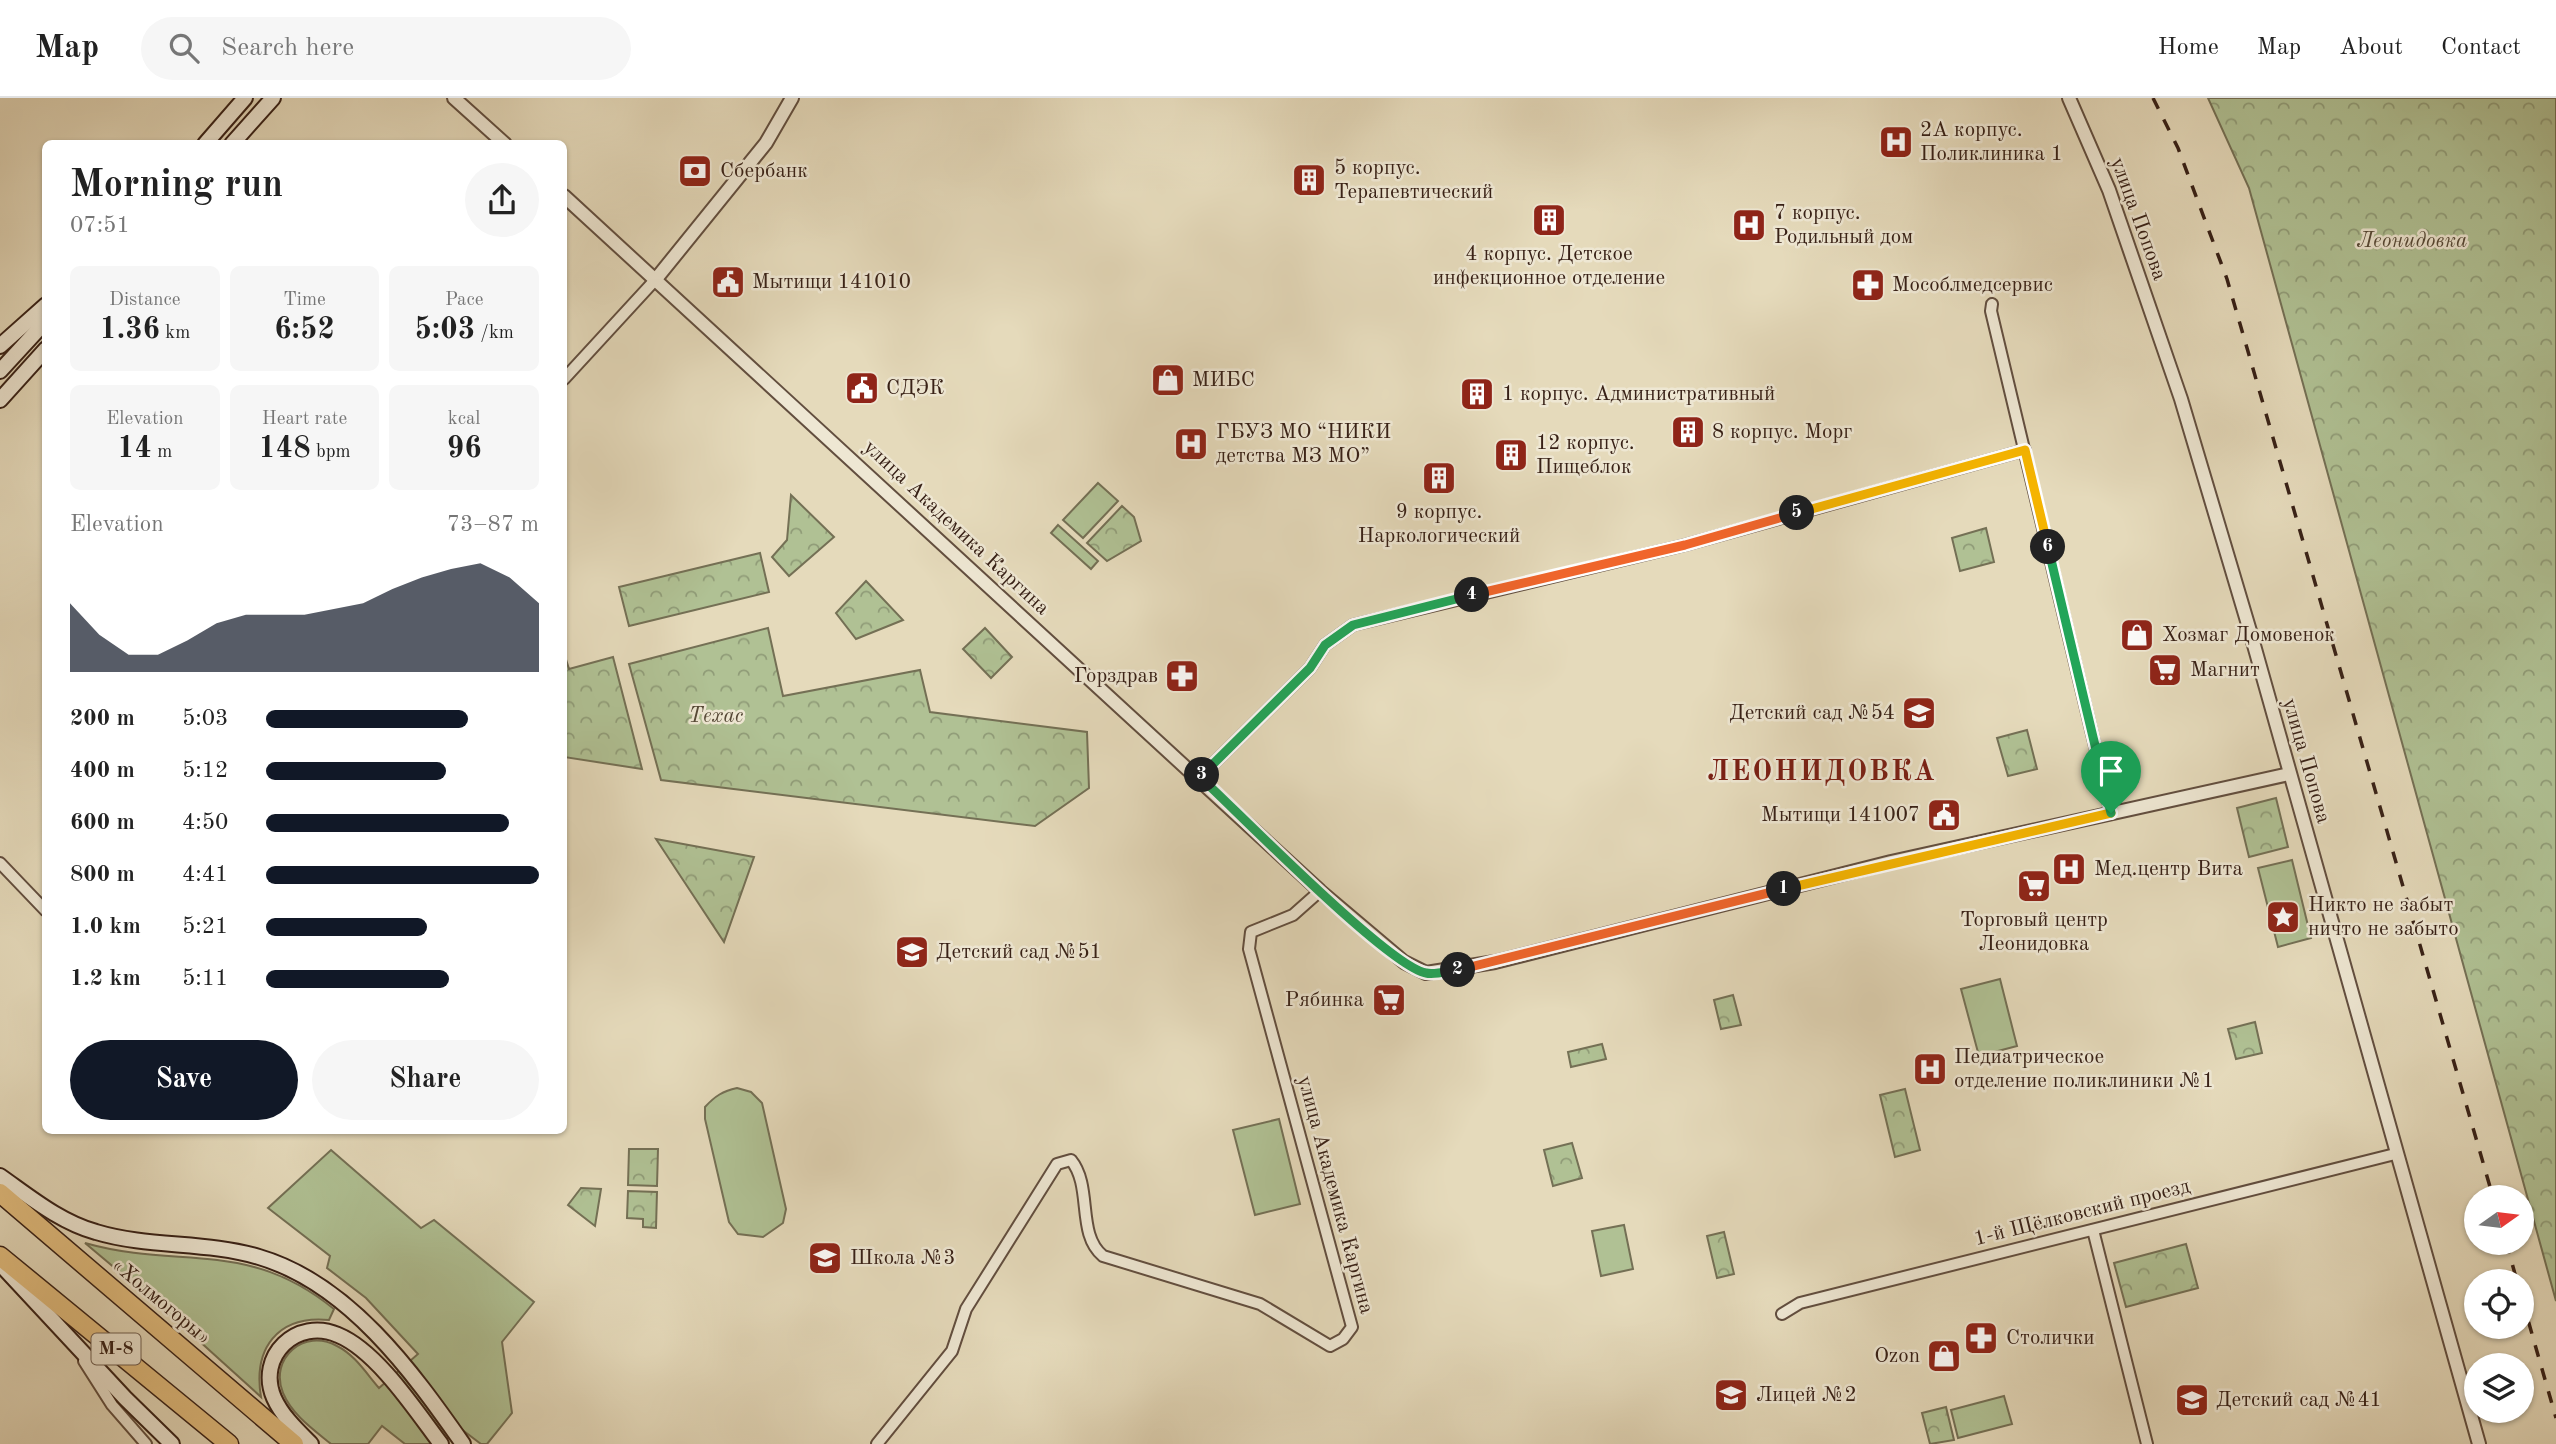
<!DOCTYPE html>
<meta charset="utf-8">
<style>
body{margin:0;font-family:"Old Standard TT",serif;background:#f6f6f6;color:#222;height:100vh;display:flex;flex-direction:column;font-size:26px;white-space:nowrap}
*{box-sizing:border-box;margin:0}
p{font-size:23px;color:#767676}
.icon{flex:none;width:38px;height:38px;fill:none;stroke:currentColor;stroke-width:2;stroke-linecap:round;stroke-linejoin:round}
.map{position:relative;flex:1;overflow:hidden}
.sheet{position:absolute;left:42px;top:42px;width:525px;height:994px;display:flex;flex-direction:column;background:#fff;border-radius:10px;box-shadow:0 2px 5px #0004}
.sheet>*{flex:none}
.needle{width:46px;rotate:76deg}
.fabs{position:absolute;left:2464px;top:1087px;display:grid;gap:14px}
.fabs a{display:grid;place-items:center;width:70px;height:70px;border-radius:50%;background:#fff;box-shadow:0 2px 5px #0004;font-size:35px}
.pin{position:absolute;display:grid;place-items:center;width:60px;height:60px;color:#fff;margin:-72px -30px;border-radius:50% 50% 50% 0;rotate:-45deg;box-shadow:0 0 7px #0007}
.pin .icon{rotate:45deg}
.km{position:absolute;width:35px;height:35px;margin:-18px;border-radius:50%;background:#222;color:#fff;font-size:19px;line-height:35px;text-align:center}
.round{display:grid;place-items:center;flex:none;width:74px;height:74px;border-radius:37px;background:#f6f6f6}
.overview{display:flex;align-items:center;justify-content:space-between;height:119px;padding:0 28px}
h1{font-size:38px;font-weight:800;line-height:52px}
.metrics{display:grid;grid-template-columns:repeat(3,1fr);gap:10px;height:119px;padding:7px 28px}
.metrics div{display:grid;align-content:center;border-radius:10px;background:#f6f6f6;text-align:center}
.metrics b{font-size:30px;font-weight:800}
.metrics small{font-size:19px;font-weight:400}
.metrics p{font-size:19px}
.chart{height:196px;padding:14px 28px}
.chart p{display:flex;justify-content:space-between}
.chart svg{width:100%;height:126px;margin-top:7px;fill:#111827;opacity:.7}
.button{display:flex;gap:14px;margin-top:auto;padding:14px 28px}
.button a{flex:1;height:80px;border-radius:42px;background:#111827;color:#fff;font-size:28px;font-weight:800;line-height:80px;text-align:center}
.button a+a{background:#f6f6f6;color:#222}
ul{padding:0 28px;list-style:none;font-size:23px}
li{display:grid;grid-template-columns:112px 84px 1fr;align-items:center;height:52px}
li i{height:18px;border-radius:9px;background:#111827}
header{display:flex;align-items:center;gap:42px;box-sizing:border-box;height:98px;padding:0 35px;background:#fff;border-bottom:2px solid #e0e0e0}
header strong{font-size:33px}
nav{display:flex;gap:38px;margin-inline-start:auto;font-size:24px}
.search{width:490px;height:63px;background:#f6f6f6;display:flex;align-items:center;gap:18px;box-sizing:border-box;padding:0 24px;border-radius:38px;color:#767676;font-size:26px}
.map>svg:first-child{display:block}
</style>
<header>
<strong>Map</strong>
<div class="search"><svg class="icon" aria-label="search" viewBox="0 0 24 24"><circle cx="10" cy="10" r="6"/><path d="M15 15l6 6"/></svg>Search here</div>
<nav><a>Home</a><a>Map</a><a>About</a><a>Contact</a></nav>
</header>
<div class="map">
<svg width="2556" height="1346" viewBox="0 0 2556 1346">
<defs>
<pattern id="forest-crowns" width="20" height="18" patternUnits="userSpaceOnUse" patternTransform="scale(1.75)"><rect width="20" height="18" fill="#b0c194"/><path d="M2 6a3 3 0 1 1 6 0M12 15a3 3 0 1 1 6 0" fill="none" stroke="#909c78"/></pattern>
</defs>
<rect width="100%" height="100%" fill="#e5dabb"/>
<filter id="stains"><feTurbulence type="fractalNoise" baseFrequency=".00286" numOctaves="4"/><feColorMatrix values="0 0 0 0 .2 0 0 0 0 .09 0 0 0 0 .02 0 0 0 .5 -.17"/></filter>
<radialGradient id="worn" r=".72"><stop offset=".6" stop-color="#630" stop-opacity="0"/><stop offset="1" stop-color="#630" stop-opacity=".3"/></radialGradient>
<!-- green -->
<g fill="#b0c194" stroke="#747055" stroke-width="2">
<polygon points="1098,385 1118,403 1083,440 1063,422"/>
<polygon points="2292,762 2311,840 2278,849 2258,770"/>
<polygon points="2000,881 2017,948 1979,958 1961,891"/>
<path d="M737,990L751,994L762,1005L786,1111L783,1125L763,1139L738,1136L729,1124L705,1021V1009C715,998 723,993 737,990Z"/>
<polygon points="1279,1021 1300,1106 1255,1117 1233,1032"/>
<path d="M331,1052L421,1130L434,1122L534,1204L502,1244L512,1315L487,1346H481L457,1328L443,1346H405L382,1328L368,1346H331C314,1332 292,1317 283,1295C269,1260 304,1230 337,1248C355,1257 366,1275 379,1290L418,1256L366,1200L327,1170L330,1158L268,1110Z"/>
<polygon points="1624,1127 1633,1171 1601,1178 1592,1133"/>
<path d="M85,1145C180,1172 247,1140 334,1211L329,1222C277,1217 253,1251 261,1299L166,1213Z"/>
<polygon points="2004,1298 2012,1326 1958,1340 1951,1312"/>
</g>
<!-- forest -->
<g fill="url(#forest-crowns)" stroke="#747055" stroke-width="2">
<polygon points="2208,0 2556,0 2556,1203 2249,90"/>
<polygon points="791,397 834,439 789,478 772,459 787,442"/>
<polygon points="1122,408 1134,419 1141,443 1107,463 1087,445"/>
<polygon points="1058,427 1098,463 1091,471 1051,435"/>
<polygon points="1986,430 1994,464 1960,473 1952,440"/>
<polygon points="760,455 769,494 629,528 619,489"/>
<polygon points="866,483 903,522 856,541 836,515"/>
<polygon points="768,530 783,598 920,572 930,614 1087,634 1089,690 1035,728 661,682 629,566"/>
<polygon points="985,530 1012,559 991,580 963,551"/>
<polygon points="564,555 569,571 613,559 642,671 564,659"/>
<polygon points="2027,632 2037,671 2008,678 1997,640"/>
<polygon points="2276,700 2288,749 2249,759 2237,710"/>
<polygon points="656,741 754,759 724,844"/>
<polygon points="1733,897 1741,927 1721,931 1714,902"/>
<polygon points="2255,924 2262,955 2236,961 2228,931"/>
<polygon points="1602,946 1606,961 1571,969 1568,954"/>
<polygon points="1905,991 1920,1052 1895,1059 1880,997"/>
<polygon points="1572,1045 1582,1080 1553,1088 1544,1052"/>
<polygon points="629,1051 658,1051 657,1088 628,1087"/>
<polygon points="581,1090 601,1091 595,1128 568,1107"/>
<polygon points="628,1093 657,1094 656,1130 643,1129 643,1121 627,1120"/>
<polygon points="1724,1134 1734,1176 1717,1180 1707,1138"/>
<polygon points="2186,1146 2198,1190 2126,1209 2114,1165"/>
<polygon points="1946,1309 1954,1342 1930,1346 1922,1315"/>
</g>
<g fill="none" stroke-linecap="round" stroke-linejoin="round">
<!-- minor casing -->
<g stroke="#624e3f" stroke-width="14">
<g id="minor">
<polyline points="1992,206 1991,213 2111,715"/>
<polyline points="564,281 656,181"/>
<polyline points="1200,679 1310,570 1325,547 1353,527 1685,447 2025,352"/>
<polyline points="0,765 46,813"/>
<polyline points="2093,1132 2147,1346"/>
<polyline points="1782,1216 1800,1205 2395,1056"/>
<polyline points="84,1263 112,1307 146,1346"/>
<path d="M877,1346L952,1253L966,1211L1057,1066L1071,1062C1093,1089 1076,1136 1103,1158L1260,1206L1330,1248L1343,1241L1352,1229L1249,851L1251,834L1293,817L1320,793"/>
</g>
</g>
<!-- tertiary casing -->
<g stroke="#624e3f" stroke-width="16">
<g id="tertiary">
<polyline points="454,0 505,46"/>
<polyline points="2069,0 2109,92 2181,301 2250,533 2479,1346"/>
<polyline points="564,98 1320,793 1404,864 1426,875 1495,864 1891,764 2289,676"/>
<polyline points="656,181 766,45 792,0"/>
</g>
</g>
<!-- secondary casing -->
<g stroke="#372016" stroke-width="18">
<g id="secondary">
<polyline points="205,46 245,0"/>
<polyline points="232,46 273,0"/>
<polyline points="0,248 46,207"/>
<polyline points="0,273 46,223"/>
<polyline points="0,302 46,251"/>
<path d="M0,1078C30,1099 60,1124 96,1134C149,1150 206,1143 259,1159C348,1185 412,1273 463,1346"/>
<polyline points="4,1170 125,1300 172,1346"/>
<path d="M311,1346C297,1332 282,1318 274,1300C256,1258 297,1219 338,1237C377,1253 416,1313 441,1346"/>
</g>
</g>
<!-- trunk casing -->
<g stroke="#372016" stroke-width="21">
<g id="trunk">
<polyline points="0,1095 294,1346"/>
<polyline points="0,1158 229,1346"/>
</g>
</g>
<!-- minor -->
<use href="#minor" stroke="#eee7d3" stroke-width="10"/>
<!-- tertiary -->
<use href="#tertiary" stroke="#eee7d3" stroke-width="12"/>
<!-- secondary -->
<use href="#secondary" stroke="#eee7d3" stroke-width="14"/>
<!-- trunk -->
<use href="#trunk" stroke="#e2bd7e" stroke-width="18"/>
<!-- rail -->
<g stroke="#372016" stroke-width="3.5" stroke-dasharray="12 12" stroke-linecap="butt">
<polyline points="2153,0 2178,50 2227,181 2493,1099"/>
<polyline points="2506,1144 2517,1183"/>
<polyline points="2522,1201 2556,1320"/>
</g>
</g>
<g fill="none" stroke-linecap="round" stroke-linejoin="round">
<!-- split-1 casing -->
<g stroke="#fff" stroke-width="14">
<polyline id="split-1" points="1784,791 2111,715"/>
</g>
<!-- split-2 casing -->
<g stroke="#fff" stroke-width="14">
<polyline id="split-2" points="1458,872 1784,791"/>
</g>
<!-- split-3 casing -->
<g stroke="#fff" stroke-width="14">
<path id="split-3" d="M1202,677L1200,679C1236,712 1389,869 1426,875C1435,877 1448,873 1458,872"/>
</g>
<!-- split-4 casing -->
<g stroke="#fff" stroke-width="14">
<polyline id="split-4" points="1202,677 1310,570 1325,547 1353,527 1472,497"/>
</g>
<!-- split-5 casing -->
<g stroke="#fff" stroke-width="14">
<polyline id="split-5" points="1472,497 1685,447 1797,415"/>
</g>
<!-- split-6 casing -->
<g stroke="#fff" stroke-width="14">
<polyline id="split-6" points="1797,415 2025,352 2048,449"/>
</g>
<!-- split-7 casing -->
<g stroke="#fff" stroke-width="14">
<polyline id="split-7" points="2048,449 2111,715"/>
</g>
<!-- split-1 -->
<use href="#split-1" stroke="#f5b400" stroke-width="9"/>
<!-- split-2 -->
<use href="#split-2" stroke="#f0652b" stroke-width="9"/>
<!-- split-3 -->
<use href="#split-3" stroke="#22a559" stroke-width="9"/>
<!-- split-4 -->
<use href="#split-4" stroke="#22a559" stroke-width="9"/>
<!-- split-5 -->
<use href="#split-5" stroke="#f0652b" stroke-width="9"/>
<!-- split-6 -->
<use href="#split-6" stroke="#f5b400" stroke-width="9"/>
<!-- split-7 -->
<use href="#split-7" stroke="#22a559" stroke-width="9"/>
</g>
<!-- icons -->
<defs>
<g id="hospital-square" transform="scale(1.75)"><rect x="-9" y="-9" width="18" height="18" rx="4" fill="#8f2418" stroke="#eee7d3"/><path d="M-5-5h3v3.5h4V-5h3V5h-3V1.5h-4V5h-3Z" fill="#fff"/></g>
<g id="bank-square" transform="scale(1.75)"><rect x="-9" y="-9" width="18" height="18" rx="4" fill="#8f2418" stroke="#eee7d3"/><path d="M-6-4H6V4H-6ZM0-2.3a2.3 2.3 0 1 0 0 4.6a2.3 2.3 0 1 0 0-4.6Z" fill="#fff"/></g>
<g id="building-square" transform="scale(1.75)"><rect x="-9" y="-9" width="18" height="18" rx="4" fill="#8f2418" stroke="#eee7d3"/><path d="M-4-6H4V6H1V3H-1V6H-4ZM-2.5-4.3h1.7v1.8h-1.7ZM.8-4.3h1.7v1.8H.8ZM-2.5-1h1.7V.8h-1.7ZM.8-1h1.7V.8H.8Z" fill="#fff"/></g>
<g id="civic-square" transform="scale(1.75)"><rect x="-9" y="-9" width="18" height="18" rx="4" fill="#8f2418" stroke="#eee7d3"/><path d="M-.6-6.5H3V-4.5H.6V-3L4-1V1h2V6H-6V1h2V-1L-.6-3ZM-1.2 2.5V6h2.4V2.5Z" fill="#fff"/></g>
<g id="pharmacy-square" transform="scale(1.75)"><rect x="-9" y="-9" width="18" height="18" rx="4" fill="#8f2418" stroke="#eee7d3"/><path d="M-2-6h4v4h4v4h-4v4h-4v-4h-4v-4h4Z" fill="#fff"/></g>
<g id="shop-square" transform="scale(1.75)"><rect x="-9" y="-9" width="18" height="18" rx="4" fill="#8f2418" stroke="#eee7d3"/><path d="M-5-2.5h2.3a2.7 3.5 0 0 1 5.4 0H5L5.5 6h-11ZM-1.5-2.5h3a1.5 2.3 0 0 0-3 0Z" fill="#fff"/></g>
<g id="supermarket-square" transform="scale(1.75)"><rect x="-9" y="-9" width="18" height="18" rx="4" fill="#8f2418" stroke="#eee7d3"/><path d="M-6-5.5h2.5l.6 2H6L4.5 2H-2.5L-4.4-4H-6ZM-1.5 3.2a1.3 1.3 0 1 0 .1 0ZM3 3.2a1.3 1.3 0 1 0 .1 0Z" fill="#fff"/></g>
<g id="school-square" transform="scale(1.75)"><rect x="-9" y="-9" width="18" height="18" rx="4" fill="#8f2418" stroke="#eee7d3"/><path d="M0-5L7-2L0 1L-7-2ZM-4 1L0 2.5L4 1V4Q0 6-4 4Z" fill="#fff"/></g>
<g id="sight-square" transform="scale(1.75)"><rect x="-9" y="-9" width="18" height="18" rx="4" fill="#8f2418" stroke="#eee7d3"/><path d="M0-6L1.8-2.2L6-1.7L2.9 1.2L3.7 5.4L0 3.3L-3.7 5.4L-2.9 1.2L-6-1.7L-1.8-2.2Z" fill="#fff"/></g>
</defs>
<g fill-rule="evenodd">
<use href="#hospital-square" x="1896" y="44"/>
<use href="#bank-square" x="695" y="73"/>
<use href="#building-square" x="1309" y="82"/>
<use href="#building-square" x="1549" y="122"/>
<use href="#hospital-square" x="1749" y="127"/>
<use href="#civic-square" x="728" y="184"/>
<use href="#pharmacy-square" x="1868" y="187"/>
<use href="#shop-square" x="1168" y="282"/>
<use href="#civic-square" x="862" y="290"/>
<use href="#building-square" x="1477" y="296"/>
<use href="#building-square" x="1688" y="334"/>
<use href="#hospital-square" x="1191" y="346"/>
<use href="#building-square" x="1511" y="357"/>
<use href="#building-square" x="1439" y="380"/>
<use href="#shop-square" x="2137" y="537"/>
<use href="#supermarket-square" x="2165" y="572"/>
<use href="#pharmacy-square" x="1182" y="578"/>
<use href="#school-square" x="1919" y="615"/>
<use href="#civic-square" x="1944" y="717"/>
<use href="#hospital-square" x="2069" y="771"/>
<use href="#supermarket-square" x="2034" y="788"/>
<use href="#sight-square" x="2283" y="819"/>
<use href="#school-square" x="912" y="854"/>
<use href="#supermarket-square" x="1389" y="902"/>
<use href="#hospital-square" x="1930" y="971"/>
<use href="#school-square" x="825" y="1160"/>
<use href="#pharmacy-square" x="1981" y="1240"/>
<use href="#shop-square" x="1944" y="1258"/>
<use href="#school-square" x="1731" y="1297"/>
<use href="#school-square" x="2192" y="1302"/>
</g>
<g text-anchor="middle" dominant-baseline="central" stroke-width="5" stroke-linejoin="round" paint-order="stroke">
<!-- shield labels -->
<rect fill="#eee7d3" stroke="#6e5c4f" stroke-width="2" x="91.5" y="1235.5" width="49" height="31" rx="5"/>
<g font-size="19" font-weight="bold" fill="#372016">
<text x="116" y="1251">М-8</text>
</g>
<!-- poi labels -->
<g font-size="21" fill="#372016" stroke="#eee7d3" text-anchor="start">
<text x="1920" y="32">2А корпус.<tspan x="1920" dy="24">Поликлиника 1</tspan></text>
<text x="1334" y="70">5 корпус.<tspan x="1334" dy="24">Терапевтический</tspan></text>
<text x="720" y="73">Сбербанк</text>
<text x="1774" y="115">7 корпус.<tspan x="1774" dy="24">Родильный дом</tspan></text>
<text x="1549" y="156" text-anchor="middle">4 корпус. Детское<tspan x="1549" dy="24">инфекционное отделение</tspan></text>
<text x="752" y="184">Мытищи 141010</text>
<text x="1892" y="187">Мособлмедсервис</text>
<text x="1192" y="282">МИБС</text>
<text x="886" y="290">СДЭК</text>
<text x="1502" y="296">1 корпус. Административный</text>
<text x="1216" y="334">ГБУЗ МО “НИКИ<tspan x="1216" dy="24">детства МЗ МО”</tspan></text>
<text x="1712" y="334">8 корпус. Морг</text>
<text x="1536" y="345">12 корпус.<tspan x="1536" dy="24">Пищеблок</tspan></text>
<text x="1439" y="414" text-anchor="middle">9 корпус.<tspan x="1439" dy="24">Наркологический</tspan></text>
<text x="2162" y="537">Хозмаг Домовенок</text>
<text x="2190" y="572">Магнит</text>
<text x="1158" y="578" text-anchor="end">Горздрав</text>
<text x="1895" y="615" text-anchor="end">Детский сад №54</text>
<text x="1920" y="717" text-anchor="end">Мытищи 141007</text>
<text x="2094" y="771">Мед.центр Вита</text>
<text x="2308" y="807">Никто не забыт<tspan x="2308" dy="24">ничто не забыто</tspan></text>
<text x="2034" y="822" text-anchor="middle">Торговый центр<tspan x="2034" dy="24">Леонидовка</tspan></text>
<text x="936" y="854">Детский сад №51</text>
<text x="1364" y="902" text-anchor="end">Рябинка</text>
<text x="1954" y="959">Педиатрическое<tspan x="1954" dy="24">отделение поликлиники №1</tspan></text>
<text x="850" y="1160">Школа №3</text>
<text x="2006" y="1240">Столички</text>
<text x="1920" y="1258" text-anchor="end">Ozon</text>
<text x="1756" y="1297">Лицей №2</text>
<text x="2216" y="1302">Детский сад №41</text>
</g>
<!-- street labels -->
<g font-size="21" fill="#372016" stroke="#eee7d3">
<text transform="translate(2138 121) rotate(70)">улица Попова</text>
<text transform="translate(956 430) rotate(43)">улица Академика Каргина</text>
<text transform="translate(2306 663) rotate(74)">улица Попова</text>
<text transform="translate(1335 1097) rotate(75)">улица Академика Каргина</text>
<text transform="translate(2082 1115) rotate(-14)">1-й Щёлковский проезд</text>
<text transform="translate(161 1204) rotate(40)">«Холмогоры»</text>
</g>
<!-- park labels -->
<g font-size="21" font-style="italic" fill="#554836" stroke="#eee7d3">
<text x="2412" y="143">Леонидовка</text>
<text x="716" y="618">Техас</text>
</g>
<!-- district labels -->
<g font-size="28" font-weight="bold" letter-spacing="2" fill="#7a1f14" stroke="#eee7d3">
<text x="1822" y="675">ЛЕОНИДОВКА</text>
</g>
</g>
<rect width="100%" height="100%" filter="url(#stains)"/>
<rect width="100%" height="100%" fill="url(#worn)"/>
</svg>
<div class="fabs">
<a><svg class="needle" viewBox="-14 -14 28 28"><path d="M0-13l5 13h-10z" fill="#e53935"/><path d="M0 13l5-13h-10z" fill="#767676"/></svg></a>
<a><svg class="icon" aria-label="locate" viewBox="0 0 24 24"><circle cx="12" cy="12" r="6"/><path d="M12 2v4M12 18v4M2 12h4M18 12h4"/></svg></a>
<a><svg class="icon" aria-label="layers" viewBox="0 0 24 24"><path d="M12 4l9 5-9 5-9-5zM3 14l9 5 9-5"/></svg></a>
</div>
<div class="pin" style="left:2111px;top:715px;background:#1e9e55"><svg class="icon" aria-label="arrive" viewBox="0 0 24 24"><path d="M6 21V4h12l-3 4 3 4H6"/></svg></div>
<b class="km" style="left:1784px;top:791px">1</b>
<b class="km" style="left:1458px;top:872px">2</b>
<b class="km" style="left:1202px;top:677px">3</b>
<b class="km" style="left:1472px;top:497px">4</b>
<b class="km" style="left:1797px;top:415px">5</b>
<b class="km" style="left:2048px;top:449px">6</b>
<section class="sheet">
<div class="overview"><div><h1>Morning run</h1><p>07:51</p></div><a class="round"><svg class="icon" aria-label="share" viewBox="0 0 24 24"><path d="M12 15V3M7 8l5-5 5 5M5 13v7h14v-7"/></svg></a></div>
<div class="metrics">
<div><p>Distance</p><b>1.36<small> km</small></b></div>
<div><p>Time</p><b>6:52</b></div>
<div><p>Pace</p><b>5:03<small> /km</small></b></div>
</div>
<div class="metrics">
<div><p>Elevation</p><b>14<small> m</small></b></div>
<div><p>Heart rate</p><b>148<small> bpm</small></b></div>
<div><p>kcal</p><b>96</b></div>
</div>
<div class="chart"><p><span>Elevation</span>73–87 m</p>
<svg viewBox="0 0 160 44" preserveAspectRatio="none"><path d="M0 44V20L10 31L20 38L30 38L40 33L50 27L60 24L70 24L80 24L90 22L100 20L110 15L120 11L130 8L140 6L150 11L160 20V44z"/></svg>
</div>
<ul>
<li><b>200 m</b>5:03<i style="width:74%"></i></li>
<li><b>400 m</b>5:12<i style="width:66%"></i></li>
<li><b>600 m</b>4:50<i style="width:89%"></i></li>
<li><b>800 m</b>4:41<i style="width:100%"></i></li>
<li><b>1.0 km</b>5:21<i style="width:59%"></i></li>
<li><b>1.2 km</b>5:11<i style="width:67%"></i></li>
</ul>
<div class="button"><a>Save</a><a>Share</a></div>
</section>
</div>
